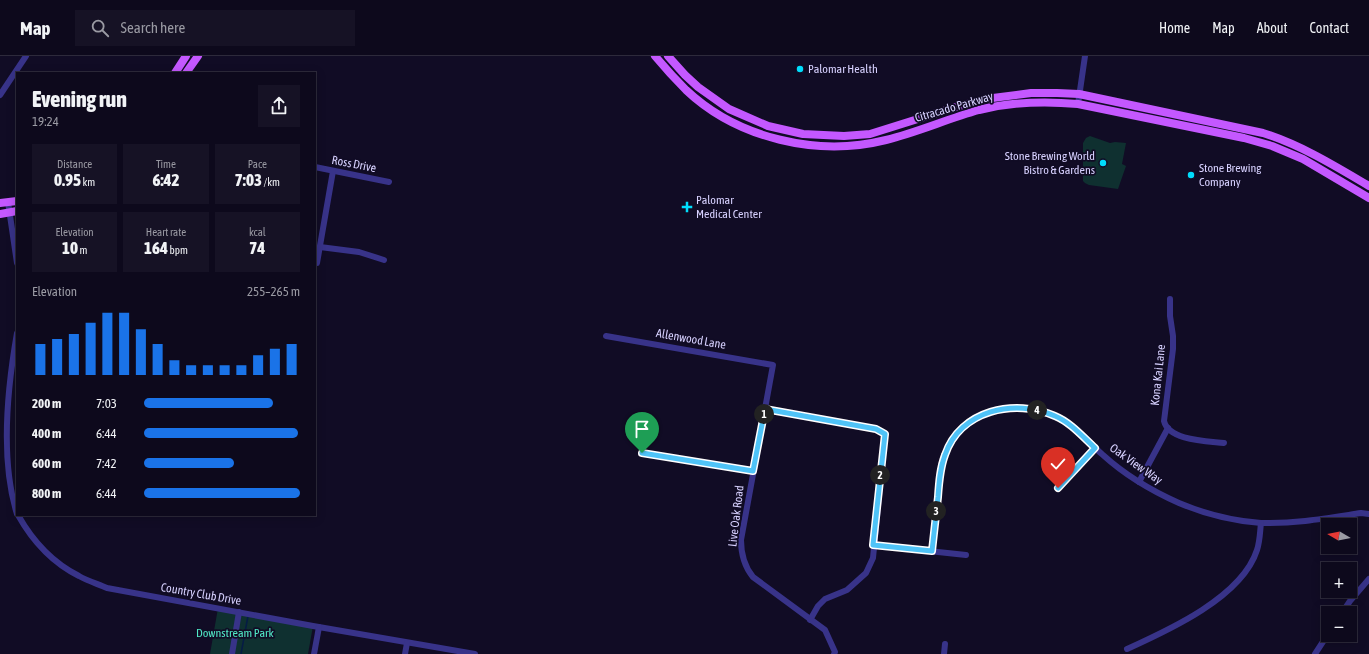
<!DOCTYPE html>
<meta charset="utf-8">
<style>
body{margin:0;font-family:"Asap Condensed",sans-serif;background:#161225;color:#f1f3f6;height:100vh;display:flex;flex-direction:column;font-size:15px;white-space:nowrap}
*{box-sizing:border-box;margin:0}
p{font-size:13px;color:#9a9aa3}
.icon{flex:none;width:22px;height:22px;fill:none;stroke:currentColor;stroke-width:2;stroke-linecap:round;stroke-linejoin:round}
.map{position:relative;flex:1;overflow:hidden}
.sheet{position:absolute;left:16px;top:16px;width:300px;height:444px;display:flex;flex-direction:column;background:#0d091c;border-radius:0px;box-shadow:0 2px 10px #0003,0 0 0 1px #2d2a3b}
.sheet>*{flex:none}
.needle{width:26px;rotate:280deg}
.tools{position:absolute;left:1321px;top:462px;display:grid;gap:8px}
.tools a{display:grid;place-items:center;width:36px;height:36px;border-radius:0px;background:#0d091c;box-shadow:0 2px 10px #0003,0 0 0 1px #2d2a3b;font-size:20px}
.pin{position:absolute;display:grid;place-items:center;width:34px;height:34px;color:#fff;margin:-41px -17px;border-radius:50% 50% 50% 0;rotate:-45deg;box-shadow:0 0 4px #0007}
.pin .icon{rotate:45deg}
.km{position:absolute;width:20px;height:20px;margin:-10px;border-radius:50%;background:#222;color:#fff;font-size:11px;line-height:20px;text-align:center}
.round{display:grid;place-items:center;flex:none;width:42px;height:42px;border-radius:0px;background:#161225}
.head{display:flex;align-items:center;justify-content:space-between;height:68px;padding:0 16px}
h1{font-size:22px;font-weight:800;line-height:30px}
.stats{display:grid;grid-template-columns:repeat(3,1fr);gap:6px;height:68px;padding:4px 16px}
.stats div{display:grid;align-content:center;border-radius:0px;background:#161225;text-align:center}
.stats b{font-size:17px;font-weight:800}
.stats small{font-size:11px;font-weight:400}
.stats p{font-size:11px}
.chart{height:112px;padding:8px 16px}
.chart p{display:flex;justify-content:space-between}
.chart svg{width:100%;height:72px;margin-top:4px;stroke:#1a73e8;stroke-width:6}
ul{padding:0 16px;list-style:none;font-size:13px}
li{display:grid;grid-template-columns:64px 48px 1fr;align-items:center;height:30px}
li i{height:10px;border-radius:5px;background:#1a73e8}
header{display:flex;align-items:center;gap:24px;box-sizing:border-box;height:56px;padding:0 20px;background:#0d091c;border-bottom:1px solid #2d2a3b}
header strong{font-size:19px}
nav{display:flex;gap:22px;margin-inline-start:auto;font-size:14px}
.search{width:280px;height:36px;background:#161225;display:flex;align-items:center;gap:10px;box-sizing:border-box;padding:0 14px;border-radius:0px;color:#9a9aa3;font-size:15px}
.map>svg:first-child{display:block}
</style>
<header>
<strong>Map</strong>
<div class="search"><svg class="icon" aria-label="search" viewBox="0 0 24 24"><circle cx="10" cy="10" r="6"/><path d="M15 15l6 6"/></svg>Search here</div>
<nav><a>Home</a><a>Map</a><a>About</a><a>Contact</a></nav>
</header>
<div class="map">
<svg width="1369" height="598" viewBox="0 0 1369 598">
<rect width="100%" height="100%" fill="#110c25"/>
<!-- green -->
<g fill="#0f3030">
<polygon points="1090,80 1110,87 1115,86 1126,87 1122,108 1126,110 1118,133 1089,129 1085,127 1083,125 1083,87 1086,82"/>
<polygon points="218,552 313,570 308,598 210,598"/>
</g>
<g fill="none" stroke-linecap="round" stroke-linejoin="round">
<!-- stream -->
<polyline stroke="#051b46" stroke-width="1.5" points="241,598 248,560"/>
<!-- minor -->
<g stroke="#383389" stroke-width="6">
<polyline points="0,39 26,0"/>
<polyline points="1078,48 1085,0"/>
<polyline points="315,111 389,126"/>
<polyline points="8,146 17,207"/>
<polyline points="320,191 359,196 384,204"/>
<polyline points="317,207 333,115"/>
<path d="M1170,243V260L1173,280V293L1164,365C1169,385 1207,385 1224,387"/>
<path d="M17,277C7,334 0,404 17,458"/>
<path d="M606,280L773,309L741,484C741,499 744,510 753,521L825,574L835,596L834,598"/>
<polyline points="765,353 876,373 885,378 873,502 866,517 847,534 825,543 818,550 810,564"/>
<polyline points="642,397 753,415"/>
<polyline points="1139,426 1168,372"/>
<polyline points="1058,432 1095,392"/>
<path d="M18,459C32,484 53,507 79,520C88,525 98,528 107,532L313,570L475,598"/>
<polyline points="873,489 966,499"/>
<path d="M932,495C934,478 936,461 938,444C939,433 939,422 941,411C948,380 972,357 1003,353C1025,350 1048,354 1067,367C1080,375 1091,389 1103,399C1125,419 1152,435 1179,447C1205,458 1234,465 1261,467C1295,468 1328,462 1361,457L1369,458"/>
<polyline points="1342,557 1350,545 1369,523"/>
<path d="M1127,593C1169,574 1242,541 1257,494C1260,485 1260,475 1261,467"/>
<polyline points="232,598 239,556"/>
<polyline points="314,598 319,571"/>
<polyline points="405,598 407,587"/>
<polyline points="944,598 945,588"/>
<polyline points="1315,598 1328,578"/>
</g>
<!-- major -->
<g stroke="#c458ff" stroke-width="8">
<path d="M655,0C665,12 675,23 686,34C738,83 818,101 886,84C918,76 947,63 979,54C1011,46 1045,45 1078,48L1244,82L1272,90L1303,103L1369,142"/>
<path d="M668,0L685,19L698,31L729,53L768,70L803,78L844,80L870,78L956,51L985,43L1031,37H1057L1079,38L1263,77C1301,89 1335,110 1369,130"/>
<polyline points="175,17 186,0"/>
<polyline points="186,17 198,0"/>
<polyline points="0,147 17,145"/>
<polyline points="0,158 17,155"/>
</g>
</g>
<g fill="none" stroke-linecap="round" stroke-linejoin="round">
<!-- route casing -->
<g stroke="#fff" stroke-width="8">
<path id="route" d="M642,397L753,415L765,353L876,373L885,378L873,489L932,495C934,477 936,459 938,441C939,426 940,412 945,399C960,354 1015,342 1055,360C1070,366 1083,381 1095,392L1058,432"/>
</g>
<!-- route -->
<use href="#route" stroke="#4fc3f7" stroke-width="5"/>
</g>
<!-- markers -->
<g fill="#00ddfc" stroke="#110c25" stroke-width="1.5">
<circle cx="800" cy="13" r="4"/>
<circle cx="1103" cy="107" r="4"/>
<circle cx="1191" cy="119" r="4"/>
<path d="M685 145h4v4h4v4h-4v4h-4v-4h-4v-4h4z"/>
</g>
<g text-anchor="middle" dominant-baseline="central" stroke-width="3.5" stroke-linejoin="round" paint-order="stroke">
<!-- poi labels -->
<g font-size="12" fill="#d7d1ff" stroke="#110c25" text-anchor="start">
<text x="808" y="13">Palomar Health</text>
<text x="1095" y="100" text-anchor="end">Stone Brewing World<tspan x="1095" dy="14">Bistro &amp; Gardens</tspan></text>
<text x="1199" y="112">Stone Brewing<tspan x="1199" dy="14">Company</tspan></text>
<text x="696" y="144">Palomar<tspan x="696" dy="14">Medical Center</tspan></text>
</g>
<!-- street labels -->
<g font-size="12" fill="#d7d1ff" stroke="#110c25">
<text transform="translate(954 51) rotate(-16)">Citracado Parkway</text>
<text transform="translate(354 108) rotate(11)">Ross Drive</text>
<text transform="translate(691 283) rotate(10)">Allenwood Lane</text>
<text transform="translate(1158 319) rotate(-84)">Kona Kai Lane</text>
<text transform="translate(1136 408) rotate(35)">Oak View Way</text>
<text transform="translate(736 460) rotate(-83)">Live Oak Road</text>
<text transform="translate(201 538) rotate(10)">Country Club Drive</text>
</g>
<!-- park labels -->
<g font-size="12" fill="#51eac7" stroke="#110c25">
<text x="235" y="577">Downstream Park</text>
</g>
</g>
</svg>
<div class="tools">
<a><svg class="needle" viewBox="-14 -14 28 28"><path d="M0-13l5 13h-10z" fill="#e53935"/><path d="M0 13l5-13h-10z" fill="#9a9aa3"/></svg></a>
<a>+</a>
<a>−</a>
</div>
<div class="pin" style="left:642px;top:397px;background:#1e9e55"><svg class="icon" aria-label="arrive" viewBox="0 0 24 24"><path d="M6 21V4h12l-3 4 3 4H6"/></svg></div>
<div class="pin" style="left:1058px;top:432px;background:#d93025"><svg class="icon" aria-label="check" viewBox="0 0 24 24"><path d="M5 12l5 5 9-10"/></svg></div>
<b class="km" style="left:764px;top:358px">1</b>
<b class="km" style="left:880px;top:419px">2</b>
<b class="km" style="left:936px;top:455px">3</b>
<b class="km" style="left:1037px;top:354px">4</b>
<section class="sheet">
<div class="head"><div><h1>Evening run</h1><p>19:24</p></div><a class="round"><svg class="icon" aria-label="share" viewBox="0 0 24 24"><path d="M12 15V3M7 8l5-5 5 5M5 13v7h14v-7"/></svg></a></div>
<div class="stats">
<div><p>Distance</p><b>0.95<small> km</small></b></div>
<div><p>Time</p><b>6:42</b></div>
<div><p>Pace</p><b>7:03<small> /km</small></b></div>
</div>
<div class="stats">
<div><p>Elevation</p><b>10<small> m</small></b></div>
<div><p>Heart rate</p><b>164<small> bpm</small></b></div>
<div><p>kcal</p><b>74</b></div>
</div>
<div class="chart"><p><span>Elevation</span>255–265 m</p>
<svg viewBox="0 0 160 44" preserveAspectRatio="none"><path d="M5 44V25M15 44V22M25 44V19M35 44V12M45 44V6M55 44V6M65 44V16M75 44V25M85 44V35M95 44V38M105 44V38M115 44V38M125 44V38M135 44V32M145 44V28M155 44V25"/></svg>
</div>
<ul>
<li><b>200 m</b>7:03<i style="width:83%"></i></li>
<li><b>400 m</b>6:44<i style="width:99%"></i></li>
<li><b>600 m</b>7:42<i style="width:58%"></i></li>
<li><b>800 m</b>6:44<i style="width:100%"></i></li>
</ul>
</section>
</div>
